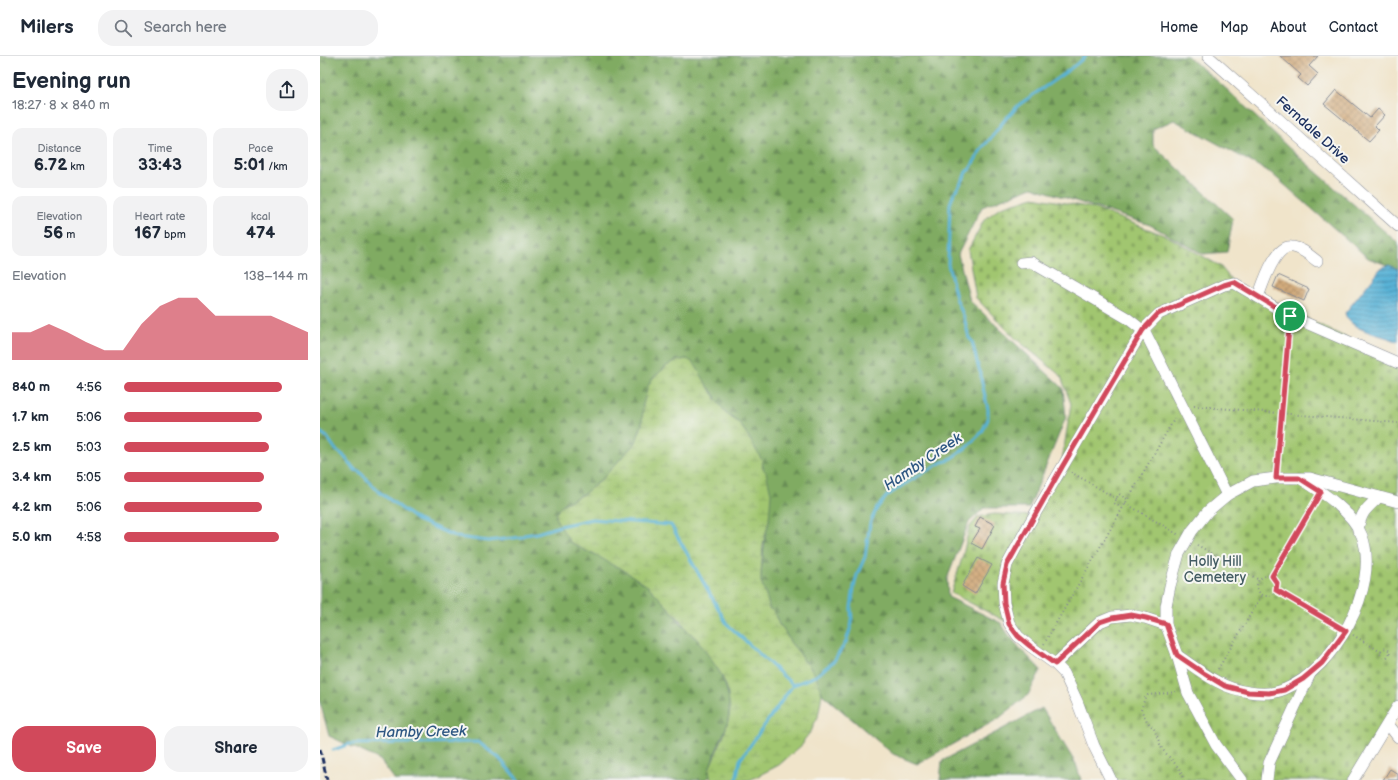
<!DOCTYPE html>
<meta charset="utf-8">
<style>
body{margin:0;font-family:"Balsamiq Sans",sans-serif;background:#f2f2f3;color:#1f2937;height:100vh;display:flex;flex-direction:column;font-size:15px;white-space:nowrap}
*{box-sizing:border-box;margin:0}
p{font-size:13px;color:#747a83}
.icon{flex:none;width:22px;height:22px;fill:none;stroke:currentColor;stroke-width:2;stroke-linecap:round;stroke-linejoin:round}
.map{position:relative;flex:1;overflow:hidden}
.side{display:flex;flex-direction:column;background:#fff;width:320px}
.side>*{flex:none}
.pin{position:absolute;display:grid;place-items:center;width:34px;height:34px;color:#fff;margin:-17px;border:2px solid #fff;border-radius:50%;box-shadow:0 1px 4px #0007}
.round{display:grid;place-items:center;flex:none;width:42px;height:42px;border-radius:16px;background:#f2f2f3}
.summary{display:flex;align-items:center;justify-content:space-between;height:68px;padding:0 12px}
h1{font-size:22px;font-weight:700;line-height:30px}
.figures{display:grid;grid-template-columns:repeat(3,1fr);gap:6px;height:68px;padding:4px 12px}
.figures div{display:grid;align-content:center;border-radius:10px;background:#f2f2f3;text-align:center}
.figures b{font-size:17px;font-weight:700}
.figures small{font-size:11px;font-weight:400}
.figures p{font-size:11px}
.chart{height:112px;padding:8px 12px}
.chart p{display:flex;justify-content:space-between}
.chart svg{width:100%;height:72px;margin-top:4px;fill:#d1495b;opacity:.7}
.cta{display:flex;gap:8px;margin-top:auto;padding:8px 12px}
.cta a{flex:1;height:46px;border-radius:16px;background:#d1495b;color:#fff;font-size:16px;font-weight:700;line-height:46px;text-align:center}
.cta a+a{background:#f2f2f3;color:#1f2937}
ul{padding:0 12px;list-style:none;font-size:13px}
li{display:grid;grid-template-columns:64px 48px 1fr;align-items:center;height:30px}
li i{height:10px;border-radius:5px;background:#d1495b}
header{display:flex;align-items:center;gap:24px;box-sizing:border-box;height:56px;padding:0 20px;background:#fff;border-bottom:1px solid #e0e1e3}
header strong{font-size:19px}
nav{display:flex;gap:22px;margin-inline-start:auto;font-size:14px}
.search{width:280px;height:36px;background:#f2f2f3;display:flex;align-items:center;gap:10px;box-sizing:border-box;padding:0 14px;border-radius:16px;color:#747a83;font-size:15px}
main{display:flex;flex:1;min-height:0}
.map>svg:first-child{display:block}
</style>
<header>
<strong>Milers</strong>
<div class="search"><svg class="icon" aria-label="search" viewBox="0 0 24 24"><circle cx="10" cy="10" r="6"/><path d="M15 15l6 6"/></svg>Search here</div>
<nav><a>Home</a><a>Map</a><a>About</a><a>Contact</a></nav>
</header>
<main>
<section class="side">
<div class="summary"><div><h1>Evening run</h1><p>18:27 · 8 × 840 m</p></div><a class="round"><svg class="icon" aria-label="share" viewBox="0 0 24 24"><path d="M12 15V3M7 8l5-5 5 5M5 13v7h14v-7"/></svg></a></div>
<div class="figures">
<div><p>Distance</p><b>6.72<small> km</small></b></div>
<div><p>Time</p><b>33:43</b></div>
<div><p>Pace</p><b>5:01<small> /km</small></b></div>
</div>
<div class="figures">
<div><p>Elevation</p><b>56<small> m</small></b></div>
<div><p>Heart rate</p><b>167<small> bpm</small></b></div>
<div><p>kcal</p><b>474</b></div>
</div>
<div class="chart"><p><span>Elevation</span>138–144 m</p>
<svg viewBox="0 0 160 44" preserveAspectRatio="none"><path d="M0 44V27L10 27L20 22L30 27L40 33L50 38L60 38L70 22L80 11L90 6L100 6L110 17L120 17L130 17L140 17L150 22L160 27V44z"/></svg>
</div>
<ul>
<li><b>840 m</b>4:56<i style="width:86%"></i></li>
<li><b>1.7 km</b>5:06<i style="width:75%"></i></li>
<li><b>2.5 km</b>5:03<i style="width:79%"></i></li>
<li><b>3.4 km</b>5:05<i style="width:76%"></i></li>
<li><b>4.2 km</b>5:06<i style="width:75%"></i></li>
<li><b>5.0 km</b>4:58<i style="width:84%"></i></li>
</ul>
<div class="cta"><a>Save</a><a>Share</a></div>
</section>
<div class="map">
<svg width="1078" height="724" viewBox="0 0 1078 724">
<defs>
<pattern id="forest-firs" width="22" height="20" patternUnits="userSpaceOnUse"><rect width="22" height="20" fill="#80ab62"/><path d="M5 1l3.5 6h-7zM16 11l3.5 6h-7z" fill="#688c54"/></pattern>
<pattern id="wetland-marsh" width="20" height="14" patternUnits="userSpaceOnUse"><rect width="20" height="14" fill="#a1c670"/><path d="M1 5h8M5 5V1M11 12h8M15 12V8" fill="none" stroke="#8aaa63"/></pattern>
<pattern id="cemetery-stones" width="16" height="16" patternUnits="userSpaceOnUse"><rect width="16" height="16" fill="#a1c670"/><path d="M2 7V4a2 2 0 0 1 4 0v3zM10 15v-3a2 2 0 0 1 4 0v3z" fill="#8aaa63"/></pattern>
<pattern id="water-rules" width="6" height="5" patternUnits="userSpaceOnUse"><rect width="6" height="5" fill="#58b2d6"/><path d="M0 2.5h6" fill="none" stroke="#4891b1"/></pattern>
<pattern id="building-cross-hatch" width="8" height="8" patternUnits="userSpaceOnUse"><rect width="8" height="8" fill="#d1aa7b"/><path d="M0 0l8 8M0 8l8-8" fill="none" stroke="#a98b68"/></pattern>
</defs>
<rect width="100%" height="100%" fill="#f6f6f2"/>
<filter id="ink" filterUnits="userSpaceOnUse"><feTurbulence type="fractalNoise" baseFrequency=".025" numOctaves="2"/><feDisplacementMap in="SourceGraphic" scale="8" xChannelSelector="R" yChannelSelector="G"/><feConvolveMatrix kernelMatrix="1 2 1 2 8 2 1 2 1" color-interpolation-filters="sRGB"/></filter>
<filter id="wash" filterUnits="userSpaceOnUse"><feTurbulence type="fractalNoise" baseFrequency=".012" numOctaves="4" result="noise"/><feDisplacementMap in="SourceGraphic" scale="16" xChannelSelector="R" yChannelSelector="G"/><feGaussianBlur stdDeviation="0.9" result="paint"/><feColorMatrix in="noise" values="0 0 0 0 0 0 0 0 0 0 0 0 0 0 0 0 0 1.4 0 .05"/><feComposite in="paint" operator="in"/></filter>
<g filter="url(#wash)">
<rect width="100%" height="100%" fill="#f0e4ca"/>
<!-- forest -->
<g fill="url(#forest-firs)" stroke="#4e6d60">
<path d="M0,0H867L901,28L969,92L1078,187V213L1048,202L951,117L854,64L833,73V89L913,163L907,196L883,198L830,169L712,131L662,151L638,198L650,245L743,332L746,361L709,452H664L649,466L627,523L628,541L681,567C691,585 707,599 721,614L708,639L678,663L597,708L573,698L502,638L496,620L487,607L484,605L480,598L470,586L463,572L459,569L453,555L449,553L448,546L441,526V517L445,482L449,464L442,404L426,377L419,367L408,359L395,344V340L367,303L355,305L347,310L332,323L323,349L322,368L316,386L283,422L265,437L242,449L268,496C280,498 288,508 299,511C309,517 320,524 329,531C343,544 355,560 367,574C370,577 373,580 376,582C394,601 412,632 409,658C407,680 388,701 390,721L384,724H75L60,704L9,680L0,646Z"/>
<polygon points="722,652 756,708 761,724 620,724 622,705"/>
</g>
<!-- wetland -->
<polygon fill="url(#wetland-marsh)" stroke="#5e7a67" points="367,303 374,307 390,334 395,340 396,344 408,359 419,367 426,377 442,404 443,413 446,416 451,437 449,464 443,489 441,517 441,526 448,546 449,553 453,554 459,569 463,572 470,586 480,598 484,605 487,607 496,620 502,638 498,661 493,670 492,674 484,684 483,688 459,709 430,724 391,724 390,721 389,713 404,679 409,661 410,653 407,632 401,618 377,583 368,575 361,565 329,531 299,511 294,510 273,497 268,496 250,486 235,461 236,457 242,449 265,437 283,422 316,386 322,369 323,349 328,330 332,323 347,310 355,305"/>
<!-- cemetery -->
<polygon fill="url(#cemetery-stones)" stroke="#5e7a67" points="714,141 773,152 849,181 900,210 914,227 1078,307 1078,650 1033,724 791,724 744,617 689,567 631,537 643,499 649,472 658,461 674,458 714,460 741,411 751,348 741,320 695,282 656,242 648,194 664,164 681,151"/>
<!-- water -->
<path fill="url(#water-rules)" stroke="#3a709a" d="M1069,209L1078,213V286C1063,278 1030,276 1025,257L1061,212Z"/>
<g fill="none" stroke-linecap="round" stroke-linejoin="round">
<!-- stream -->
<g stroke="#58b2d6" stroke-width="3">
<polyline points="0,376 7,381 16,394 23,399 35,414 39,415 58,435 97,464 137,481 168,485 202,481 204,479 217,477 240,470 272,463 351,469 407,568 473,629"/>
<polyline points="13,694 30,688 158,686 179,702 198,724"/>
<path d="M416,724L420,704L473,629L496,620L514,605L526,586L532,567L531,552L534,531L537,519L545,501L550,467L557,452L567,440L583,429L622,406L627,405L646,392L662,376L668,363V353L661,323V318L658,310L652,285L649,282L644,261L636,242L628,208L630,148L634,137L643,124L646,116L650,113L662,92L670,83L687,61C693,58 695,51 700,48C722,32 746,18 766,0"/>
</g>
</g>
<g id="blocks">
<!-- building -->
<g fill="url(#building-cross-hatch)">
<polygon points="960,0 998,0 989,10 998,18 987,30 978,22 981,19"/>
<polygon points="1016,34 1050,62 1058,53 1065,59 1055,70 1059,74 1049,85 1004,48"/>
<polygon points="958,219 989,233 984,245 953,231"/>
<polygon points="660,461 675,469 662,493 651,487 660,473 655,471"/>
<polygon points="658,502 672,509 655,538 642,530"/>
<polygon points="1070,713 1078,718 1078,724 1063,724"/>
</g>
</g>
</g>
<g filter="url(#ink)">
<use href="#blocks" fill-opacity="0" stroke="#868a94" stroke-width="1"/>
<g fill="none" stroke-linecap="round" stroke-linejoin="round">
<!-- minor casing -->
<g stroke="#868a94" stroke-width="12">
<g id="minor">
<polyline points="888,0 1078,170"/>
<polyline points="701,207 711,206 807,262 825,276 907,439"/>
<path d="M938,241C943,228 955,187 973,191C982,192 990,200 997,205"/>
<path d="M1038,474C1041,456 1046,453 1059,441"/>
<path d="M857,599C879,614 901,633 929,636C940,638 954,638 965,633C1013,614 1061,531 1042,480C1033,456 1002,436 981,423"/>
<polyline points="735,608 780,566 792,561 811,559 825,562 846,569"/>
<polyline points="1068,668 1078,681"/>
<polyline points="791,724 774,690 757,645 744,617 735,608 710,590 698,580 689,567 684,547 683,527 687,509 709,468 823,274 839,258 904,229 914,227 970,260 1078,307"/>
<polyline points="922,724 896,689 868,637 857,599 846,569 846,550 850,530 859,498 872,475 888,455 907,439 933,425 956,422 990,422 1078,446"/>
<polyline points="947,724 949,707 990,618"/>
<polyline points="1033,724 1078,650"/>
</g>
</g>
<!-- path -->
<g stroke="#868a94" stroke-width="2" stroke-dasharray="1 3" stroke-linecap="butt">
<polyline points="874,350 1078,367"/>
<polyline points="957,411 969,270"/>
<polyline points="751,416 797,443"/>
<polyline points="805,447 859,479"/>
<polyline points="802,452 794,447 799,438 807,443"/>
<polyline points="877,489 939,524"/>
<circle cx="947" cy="530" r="10"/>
<polyline points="952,521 995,445"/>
<polyline points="956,535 1016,569"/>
<polyline points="1033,579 1061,596"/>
<polyline points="724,588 856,360"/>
<circle cx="1065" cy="597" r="4.5"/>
<polyline points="898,613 942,539"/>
<polyline points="856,636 828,639 825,642 821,654 827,665 834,673 842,693 859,712 864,724"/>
</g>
<!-- minor -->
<use href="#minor" stroke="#fff" stroke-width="11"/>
<!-- rail -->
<polyline stroke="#1b2f5e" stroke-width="3" stroke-dasharray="6 3" stroke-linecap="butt" points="0,693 7,724"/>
</g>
</g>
<g fill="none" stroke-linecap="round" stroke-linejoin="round" filter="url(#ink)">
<!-- route casing -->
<g stroke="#fff" stroke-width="8">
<polygon id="route" points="914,226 970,260 956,422 979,422 1001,436 952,520 957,527 956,534 1026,575 1002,607 983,623 964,634 949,637 928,636 905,630 885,618 857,599 846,568 826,562 811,559 792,562 780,566 735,608 710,590 698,580 689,568 684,547 683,527 687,509 742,411 823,274 838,258 904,229"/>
</g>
<!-- route -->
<use href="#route" stroke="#d1495b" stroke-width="5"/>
</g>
<g text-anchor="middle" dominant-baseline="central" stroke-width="4" stroke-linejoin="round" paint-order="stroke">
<!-- street labels -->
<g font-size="14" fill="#1b2f5e" stroke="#f6f6f2">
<text transform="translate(993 74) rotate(42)">Ferndale Drive</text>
</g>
<!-- park labels -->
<g font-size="14" fill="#435c63" stroke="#f6f6f2">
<text x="895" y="505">Holly Hill<tspan x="895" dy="16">Cemetery</tspan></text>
</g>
<!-- water labels -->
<g font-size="15" font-style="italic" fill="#2d5682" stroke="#f6f6f2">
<text transform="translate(603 406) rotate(-34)">Hamby Creek</text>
<text transform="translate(101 676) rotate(-1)">Hamby Creek</text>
</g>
</g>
</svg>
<div class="pin" style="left:970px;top:260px;background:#1e9e55"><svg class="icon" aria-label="arrive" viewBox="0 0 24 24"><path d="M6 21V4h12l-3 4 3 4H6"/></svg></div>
</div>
</main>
